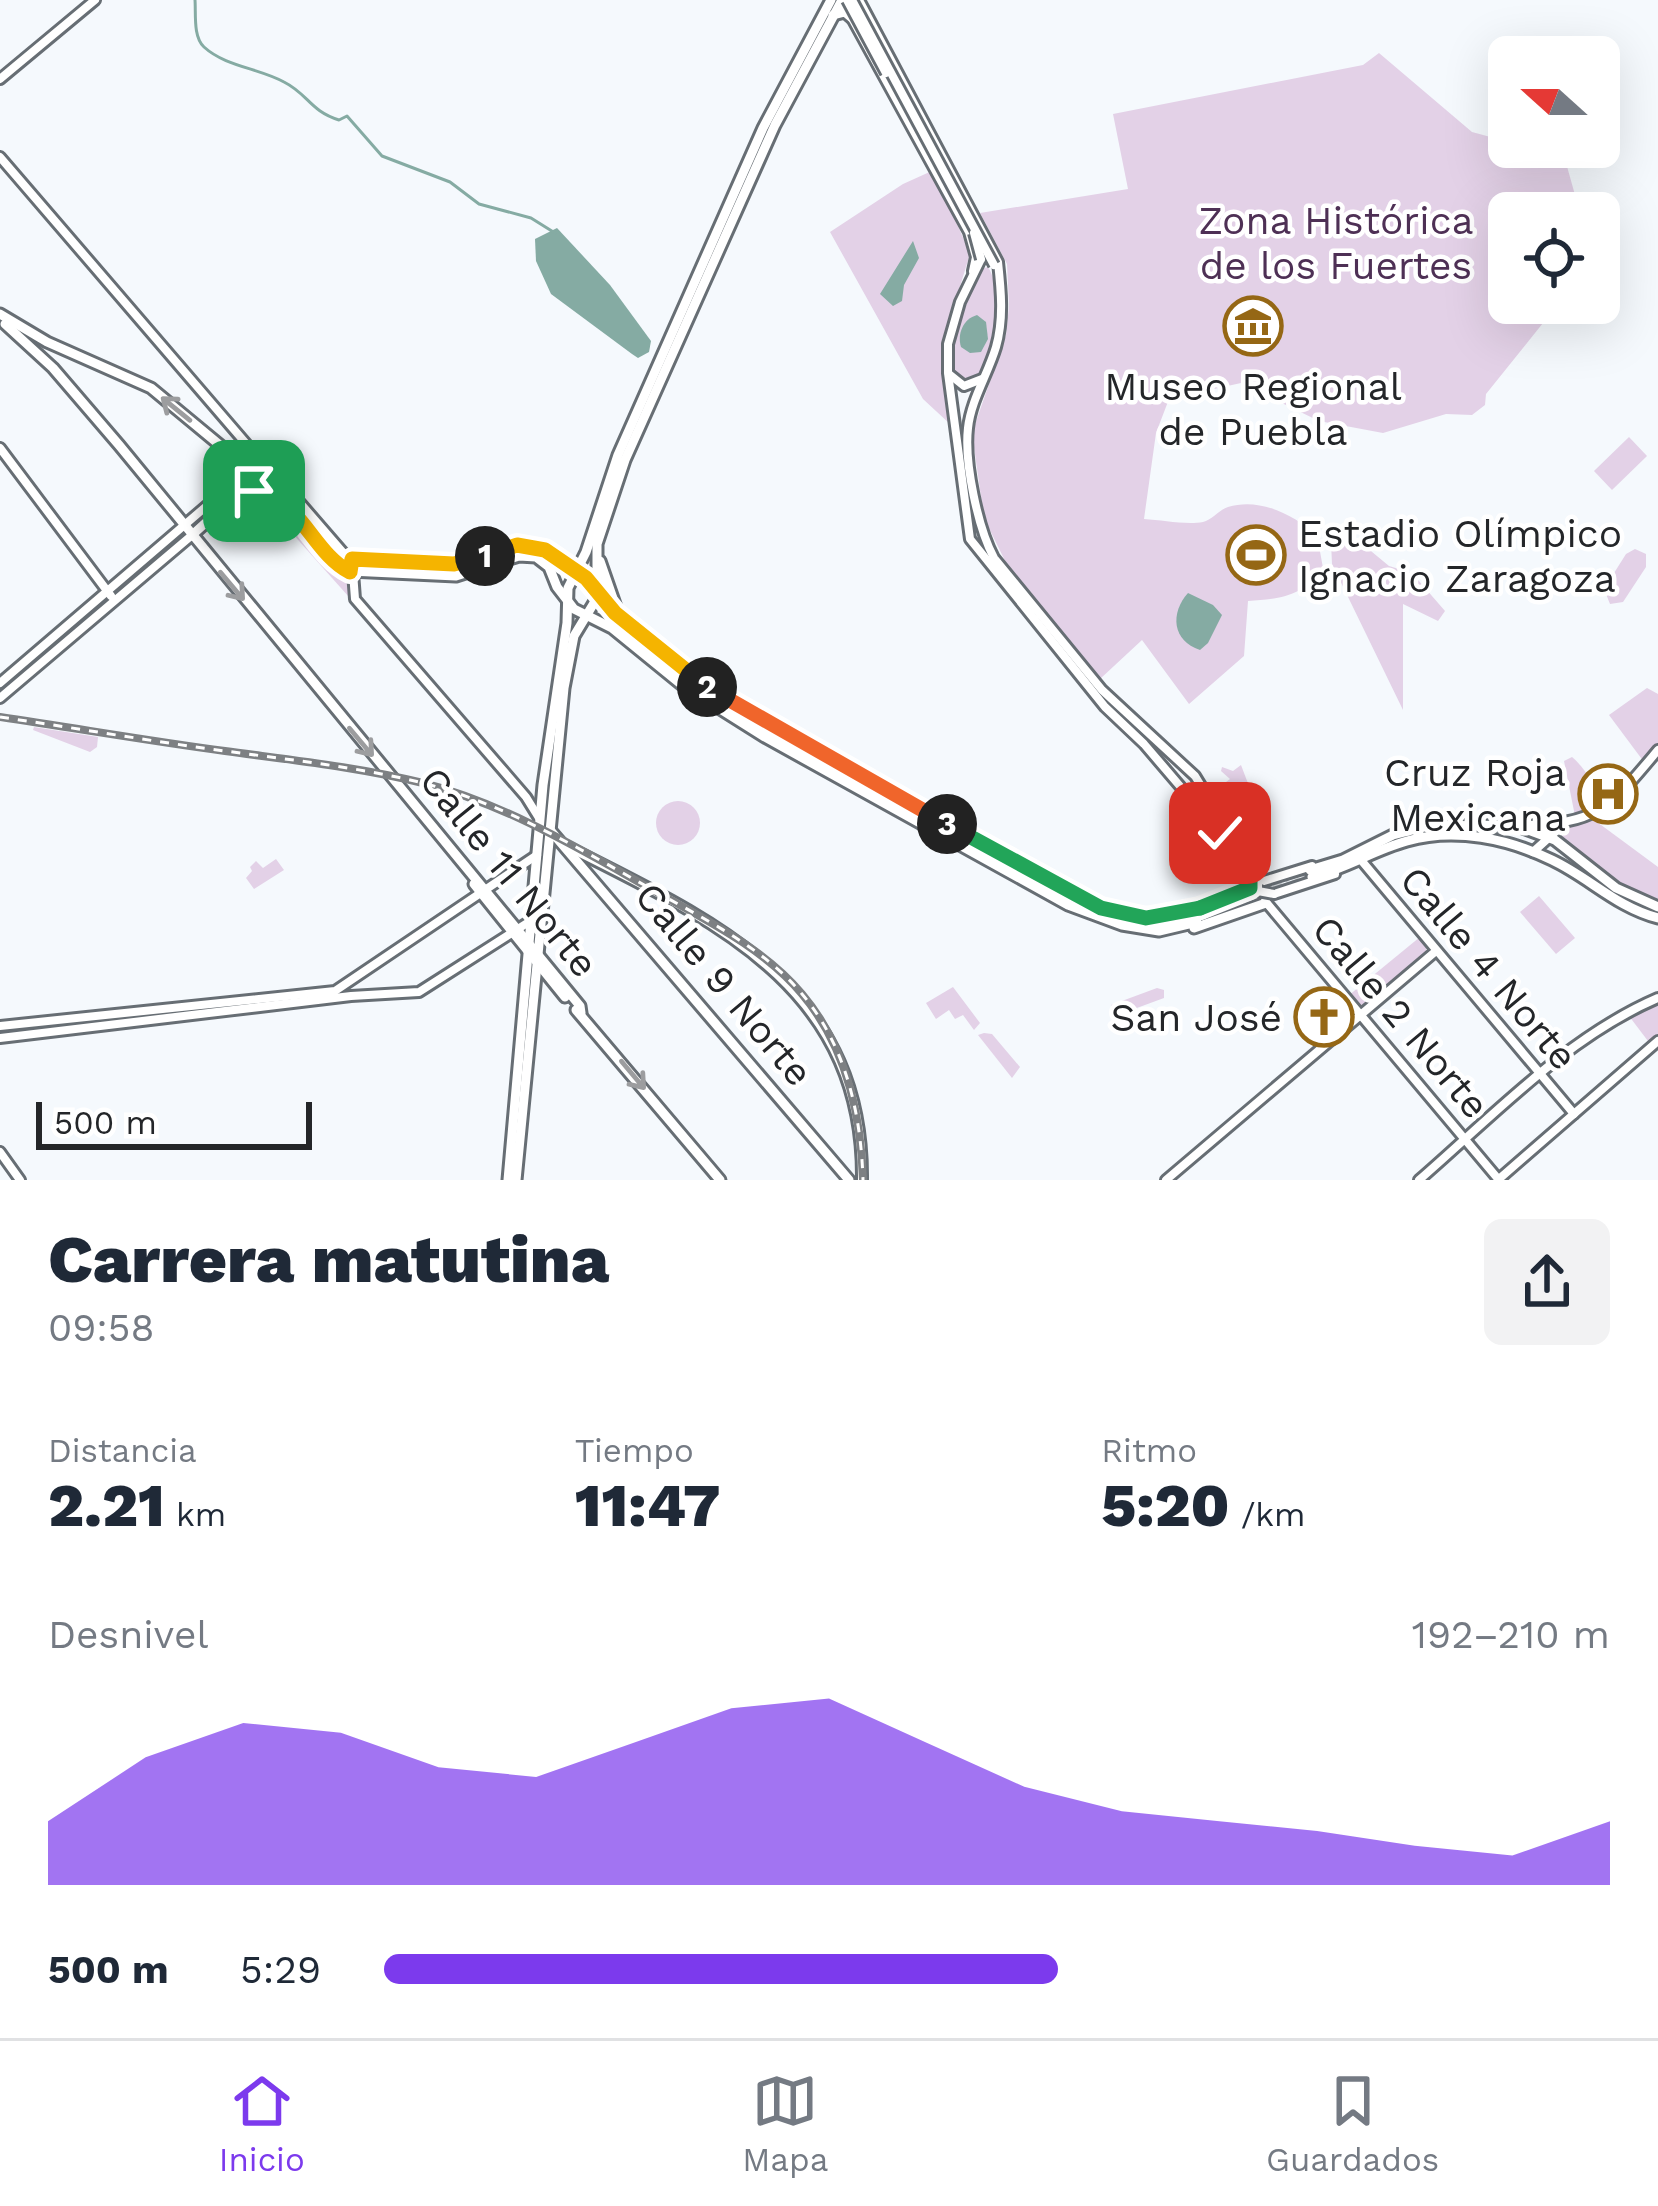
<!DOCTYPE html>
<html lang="es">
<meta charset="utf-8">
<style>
body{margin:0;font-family:"Work Sans",sans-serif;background:#f2f2f3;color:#1f2937;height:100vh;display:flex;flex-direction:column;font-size:45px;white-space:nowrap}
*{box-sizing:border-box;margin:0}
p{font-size:39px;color:#747a83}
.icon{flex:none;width:66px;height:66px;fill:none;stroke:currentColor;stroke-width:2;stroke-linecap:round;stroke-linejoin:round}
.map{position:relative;height:1180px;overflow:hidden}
.sheet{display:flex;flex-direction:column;background:#fff;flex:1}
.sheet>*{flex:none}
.needle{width:78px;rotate:291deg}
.controls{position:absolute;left:1488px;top:36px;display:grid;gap:24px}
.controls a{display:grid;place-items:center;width:132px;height:132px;border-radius:18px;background:#fff;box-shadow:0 12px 48px #0002;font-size:60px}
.scale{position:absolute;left:36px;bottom:30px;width:276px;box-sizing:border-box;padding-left:12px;border:6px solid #242629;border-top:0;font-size:33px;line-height:42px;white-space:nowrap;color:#242629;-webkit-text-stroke:9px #fff;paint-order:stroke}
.pin{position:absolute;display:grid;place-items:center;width:102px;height:102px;color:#fff;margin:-51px;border-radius:24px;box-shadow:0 6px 18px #0006}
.km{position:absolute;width:60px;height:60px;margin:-30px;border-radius:50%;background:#222;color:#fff;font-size:33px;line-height:60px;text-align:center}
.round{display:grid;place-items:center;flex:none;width:126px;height:126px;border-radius:18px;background:#f2f2f3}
.overview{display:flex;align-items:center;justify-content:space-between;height:204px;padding:0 48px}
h1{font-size:66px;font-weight:800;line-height:90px}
.stats{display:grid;grid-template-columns:repeat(3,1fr);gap:18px;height:204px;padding:12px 48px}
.stats div{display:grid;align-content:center}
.stats b{font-size:60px;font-weight:800}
.stats small{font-size:33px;font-weight:400}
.stats p{font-size:33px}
.chart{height:336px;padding:24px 48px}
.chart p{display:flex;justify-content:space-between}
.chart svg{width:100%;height:216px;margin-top:12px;fill:#7c3aed;opacity:.7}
ul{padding:0 48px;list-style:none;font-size:39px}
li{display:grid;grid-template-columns:192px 144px 1fr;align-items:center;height:90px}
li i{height:30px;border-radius:15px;background:#7c3aed}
.menu{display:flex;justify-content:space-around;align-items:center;height:168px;border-top:3px solid #e0e1e3;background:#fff;font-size:33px;color:#747a83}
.menu a{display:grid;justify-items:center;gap:6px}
.menu .on{color:#7c3aed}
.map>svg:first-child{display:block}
</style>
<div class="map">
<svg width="1658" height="1180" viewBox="0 0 1658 1180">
<rect width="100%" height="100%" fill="#f5f9fd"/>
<!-- green -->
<g fill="#e3d1e7">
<path d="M1379,53L1472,132L1509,142V147L1563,152L1575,195L1576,213H1509V303H1559L1486,394L1485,405L1472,415L1446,414L1383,433L1319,421L1241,383L1169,399L1156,433L1144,519C1162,520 1186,525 1203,522C1212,520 1219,510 1228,507C1260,497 1293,515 1317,535L1323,568C1304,596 1281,599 1248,601L1244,656L1189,704L1142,640L1100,679L1009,569L984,518L972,433L1006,335L1009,306L1007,264L980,213L1128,189L1113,114L1363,65Z"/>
<polygon points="934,170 970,254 948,325 945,353 950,424 923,399 830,232 903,184"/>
<path d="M988,267C1006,296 1001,367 965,383L953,370L956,323L981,269Z"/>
<polygon points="1629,437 1647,456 1612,490 1594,471"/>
<polygon points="258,495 274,498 346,573 349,597"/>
<polygon points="1331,542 1360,542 1389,566 1412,573 1445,611 1438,621 1403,604 1403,710 1332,564"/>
<polygon points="1635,549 1646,554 1646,567 1623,602 1610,604 1604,589 1626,554"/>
<polygon points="1647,688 1658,694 1658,745 1644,762 1609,715"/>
<polygon points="34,727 98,737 97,747 90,752 33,730"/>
<path d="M1572,757C1587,770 1599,790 1595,810L1575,816L1564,761Z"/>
<polygon points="1241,765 1252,794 1228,807 1233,794 1226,782 1230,779 1221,771 1222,767 1233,771"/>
<circle cx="678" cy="823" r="22"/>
<polygon points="1593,819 1658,867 1658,902 1611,881 1562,843 1562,836 1572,825"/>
<polygon points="276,859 284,870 254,889 246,878 252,871 250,867 256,861 263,868"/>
<polygon points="1539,896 1575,938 1556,954 1520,912"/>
<polygon points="1420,937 1426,941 1426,957 1362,1012 1348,996"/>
<polygon points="953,987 980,1023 974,1030 963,1015 955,1019 949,1010 936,1019 926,1003"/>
<polygon points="1157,988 1164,990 1164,998 1115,1016 1111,1005"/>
<polygon points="1658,1003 1658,1036 1651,1045 1629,1016"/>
<polygon points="984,1033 992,1034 1020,1067 1012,1078 978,1035"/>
</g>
<!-- water -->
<g fill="#85aba3">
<polygon points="557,228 610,285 651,341 649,352 638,358 632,354 551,294 536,261 535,239"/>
<polygon points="913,241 919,258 904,285 902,301 893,306 880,294"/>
<path d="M977,315L986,322L988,339L981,352L970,353L961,347C957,334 963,319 977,315Z"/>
<path d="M1188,593L1213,605L1222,615L1208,643L1200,650C1172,641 1170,613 1188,593Z"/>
</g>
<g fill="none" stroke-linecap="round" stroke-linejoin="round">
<!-- stream -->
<path stroke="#85aba3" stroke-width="3" d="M195,0C196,14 193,37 204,47C226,67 259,68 284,82C308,94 310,111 339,120L347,116L382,156L450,182L479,204L531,218L555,233"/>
<!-- primary-tunnel -->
<g stroke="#cbcfd3" stroke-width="9" stroke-dasharray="9 4.5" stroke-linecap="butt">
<polyline points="1242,907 1312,877"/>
<polyline points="1197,914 1240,900 1287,877"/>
</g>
<!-- secondary casing -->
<g stroke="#676e74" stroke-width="14">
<g id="secondary">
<polyline points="842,0 969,232 976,257 973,271"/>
<path d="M859,0L998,262C1001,290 1004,319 996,347C988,374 971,400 968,428C964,463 978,528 994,558L1102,690L1195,776L1258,879L1264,881L1312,866"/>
<polyline points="0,79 95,0"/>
<polyline points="0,157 279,482"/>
<polyline points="981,259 960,302 948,344 948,373 970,539 1105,707 1144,744 1220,833 1255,889"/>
<polyline points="949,374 964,386 982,379"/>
<polyline points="0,448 111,596"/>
<polyline points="352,559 355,599 526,797 539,818"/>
<polyline points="0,683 230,486 250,479 268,479"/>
<polyline points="0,698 191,536"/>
<path d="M1521,825C1598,825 1611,806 1658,750"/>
<path d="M566,846C715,921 864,987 862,1180"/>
<polyline points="1533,852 1564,824"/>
<polyline points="1361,860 1574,1114"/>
<polyline points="1274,894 1335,874"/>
<polyline points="1265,901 1499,1180"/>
<polyline points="0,1026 335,991 537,855"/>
<polyline points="0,1038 351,996 419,992 532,920"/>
<polyline points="0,1152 20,1180"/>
<polyline points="1499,1179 1658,1041"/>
<polyline points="1166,1180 1436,951"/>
<path d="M1419,1180C1493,1116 1567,1037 1658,998"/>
</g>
</g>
<!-- primary casing -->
<g stroke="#676e74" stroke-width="15">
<g id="primary">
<polyline points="833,15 845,12 852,18"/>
<polyline points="0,314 47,342 151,388 221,446 290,492 347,558 461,564 517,545 538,547 586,578 615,613 700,683 1058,887 1121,915 1146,918 1197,914"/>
<polyline points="5,324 53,368 119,445 580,1006 581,1013"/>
<polyline points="191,536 232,499 254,491 278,498 333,561 350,571 456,576 519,556 536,557 549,567 557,587 574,609 612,628 682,685 763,736 994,864 1068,905 1122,925 1159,931 1197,922"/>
<polyline points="600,561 616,607"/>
<polyline points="550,830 849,1180"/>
<polyline points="1310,870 1343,860 1393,835 1428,826 1515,825 1555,840 1616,888 1658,907"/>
<path d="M1312,877C1345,869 1374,850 1407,841C1455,827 1509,839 1552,860C1590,878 1616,907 1658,918"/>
<polyline points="474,884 565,997"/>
<polyline points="1190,910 1246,892 1250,880"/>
<polyline points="1194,928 1266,903"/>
<polyline points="576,1010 720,1180"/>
<polyline points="508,1180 543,785 567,623 568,588 586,552 618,455 763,128 831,0"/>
<polyline points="516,1180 564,688 574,636 597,598 597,544 625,460 775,125 842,0"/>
</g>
</g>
<!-- secondary -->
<use href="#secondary" stroke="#fff" stroke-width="8"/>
<!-- primary -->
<use href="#primary" stroke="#fff" stroke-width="9"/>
<!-- rail casing -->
<g stroke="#7d8083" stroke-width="8">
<path id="rail" d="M0,717C75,728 150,741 225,751C291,760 358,767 423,783C505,804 580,849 653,890C704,919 764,948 802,994C846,1046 861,1114 863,1180"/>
</g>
<!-- rail -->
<use href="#rail" stroke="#fff" stroke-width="3" stroke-dasharray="9" stroke-linecap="butt"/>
<!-- secondary-bridge casing -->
<g stroke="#676e74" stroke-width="14" stroke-linecap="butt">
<g id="secondary-bridge">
<polyline points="847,0 886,73"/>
<polyline points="852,0 994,265"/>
<polyline points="974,233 981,259"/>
<polyline points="1258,891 1274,894"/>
</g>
</g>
<!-- secondary-bridge -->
<use href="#secondary-bridge" stroke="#fff" stroke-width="8"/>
</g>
<!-- one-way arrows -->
<defs><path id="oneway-shaft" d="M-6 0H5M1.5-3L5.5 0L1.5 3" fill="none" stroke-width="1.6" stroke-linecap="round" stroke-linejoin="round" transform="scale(3)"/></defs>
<g stroke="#9c9d9f">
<use href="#oneway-shaft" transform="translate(176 409) rotate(-141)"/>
<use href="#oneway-shaft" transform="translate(232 586) rotate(50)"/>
<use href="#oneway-shaft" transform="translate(361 742) rotate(50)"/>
<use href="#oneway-shaft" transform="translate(633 1075) rotate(50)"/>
</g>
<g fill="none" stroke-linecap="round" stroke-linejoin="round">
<!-- split-1 casing -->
<g stroke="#fff" stroke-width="24">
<path id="split-1" d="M254,491C299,495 312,553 350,572L352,559L454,564L485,556"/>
</g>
<!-- split-2 casing -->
<g stroke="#fff" stroke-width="24">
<polyline id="split-2" points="485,556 517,545 545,550 586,578 615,613 707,687"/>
</g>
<!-- split-3 casing -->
<g stroke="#fff" stroke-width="24">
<polyline id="split-3" points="707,687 947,824"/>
</g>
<!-- split-4 casing -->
<g stroke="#fff" stroke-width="24">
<polyline id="split-4" points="947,824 1101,908 1146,918 1200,908"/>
</g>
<!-- split-5 casing -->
<g stroke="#fff" stroke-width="24">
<polyline id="split-5" points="1200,908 1250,888 1250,880 1220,833"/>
</g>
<!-- split-1 -->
<use href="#split-1" stroke="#f5b400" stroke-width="15"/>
<!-- split-2 -->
<use href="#split-2" stroke="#f5b400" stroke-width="15"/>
<!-- split-3 -->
<use href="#split-3" stroke="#f0652b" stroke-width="15"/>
<!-- split-4 -->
<use href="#split-4" stroke="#22a559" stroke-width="15"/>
<!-- split-5 -->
<use href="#split-5" stroke="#22a559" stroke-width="15"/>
</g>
<!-- icons -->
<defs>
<g id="museum-ring" transform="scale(3)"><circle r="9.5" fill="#fff" stroke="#956715" stroke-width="1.5"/><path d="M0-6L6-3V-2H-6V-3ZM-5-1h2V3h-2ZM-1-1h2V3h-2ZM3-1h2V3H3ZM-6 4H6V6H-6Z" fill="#956715"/></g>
<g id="stadium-ring" transform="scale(3)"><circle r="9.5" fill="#fff" stroke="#956715" stroke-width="1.5"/><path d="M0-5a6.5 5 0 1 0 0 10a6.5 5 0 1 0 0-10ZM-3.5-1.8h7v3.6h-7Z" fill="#956715"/></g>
<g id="hospital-ring" transform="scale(3)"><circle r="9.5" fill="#fff" stroke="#956715" stroke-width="1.5"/><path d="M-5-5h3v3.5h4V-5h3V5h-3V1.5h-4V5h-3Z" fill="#956715"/></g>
<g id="church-ring" transform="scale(3)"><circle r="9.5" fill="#fff" stroke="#956715" stroke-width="1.5"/><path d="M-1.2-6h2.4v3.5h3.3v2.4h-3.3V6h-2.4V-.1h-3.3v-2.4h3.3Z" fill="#956715"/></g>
</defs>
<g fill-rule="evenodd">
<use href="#museum-ring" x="1253" y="326"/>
<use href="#stadium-ring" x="1256" y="555"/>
<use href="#hospital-ring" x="1608" y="794"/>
<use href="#church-ring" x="1324" y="1017"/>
</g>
<g text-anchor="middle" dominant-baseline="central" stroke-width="9" stroke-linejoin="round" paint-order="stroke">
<!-- park labels -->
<g font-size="39" fill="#4e3055" stroke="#fff">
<text x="1336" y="220">Zona Histórica<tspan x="1336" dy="45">de los Fuertes</tspan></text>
</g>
<!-- poi labels -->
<g font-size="39" fill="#242629" stroke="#fff" text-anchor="end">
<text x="1253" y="386" text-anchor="middle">Museo Regional<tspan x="1253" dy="45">de Puebla</tspan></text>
<text x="1298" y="533" text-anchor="start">Estadio Olímpico<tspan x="1298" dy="45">Ignacio Zaragoza</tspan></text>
<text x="1566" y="772">Cruz Roja<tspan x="1566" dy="45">Mexicana</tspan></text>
<text x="1282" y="1017">San José</text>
</g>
<!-- street labels -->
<g font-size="39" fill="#242629" stroke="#fff">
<text transform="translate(509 872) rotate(51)">Calle 11 Norte</text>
<text transform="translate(1489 968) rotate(50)">Calle 4 Norte</text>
<text transform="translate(724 984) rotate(50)">Calle 9 Norte</text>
<text transform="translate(1401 1017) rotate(50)">Calle 2 Norte</text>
</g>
</g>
</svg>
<div class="controls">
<a><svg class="needle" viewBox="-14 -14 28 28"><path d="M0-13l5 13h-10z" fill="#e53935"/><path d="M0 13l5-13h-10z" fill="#747a83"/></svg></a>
<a><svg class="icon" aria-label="locate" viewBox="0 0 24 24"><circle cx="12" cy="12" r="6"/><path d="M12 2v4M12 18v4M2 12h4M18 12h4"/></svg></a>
</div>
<div class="scale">500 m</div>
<div class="pin" style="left:254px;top:491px;background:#1e9e55"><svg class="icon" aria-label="arrive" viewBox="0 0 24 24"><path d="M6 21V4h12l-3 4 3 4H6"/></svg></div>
<div class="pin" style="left:1220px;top:833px;background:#d93025"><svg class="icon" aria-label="check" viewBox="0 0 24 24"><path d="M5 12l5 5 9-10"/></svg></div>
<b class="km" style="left:485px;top:556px">1</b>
<b class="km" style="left:707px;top:687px">2</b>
<b class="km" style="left:947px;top:824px">3</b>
</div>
<section class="sheet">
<div class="overview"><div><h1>Carrera matutina</h1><p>09:58</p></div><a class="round"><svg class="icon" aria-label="share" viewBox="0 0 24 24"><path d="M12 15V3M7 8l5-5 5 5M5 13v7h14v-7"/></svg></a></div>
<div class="stats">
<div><p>Distancia</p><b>2.21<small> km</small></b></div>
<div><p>Tiempo</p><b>11:47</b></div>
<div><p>Ritmo</p><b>5:20<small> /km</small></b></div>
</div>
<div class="chart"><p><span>Desnivel</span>192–210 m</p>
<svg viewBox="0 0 160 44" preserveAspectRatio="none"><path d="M0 44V31L10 18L20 11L30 13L40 20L50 22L60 15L70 8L80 6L90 15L100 24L110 29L120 31L130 33L140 36L150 38L160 31V44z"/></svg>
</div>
<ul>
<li><b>500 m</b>5:29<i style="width:55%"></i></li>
</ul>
</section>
<nav class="menu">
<a class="on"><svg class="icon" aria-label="home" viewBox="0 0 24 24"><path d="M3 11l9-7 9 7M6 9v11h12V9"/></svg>Inicio</a>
<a><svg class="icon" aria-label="map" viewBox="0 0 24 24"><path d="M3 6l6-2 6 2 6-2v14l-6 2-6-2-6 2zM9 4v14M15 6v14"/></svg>Mapa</a>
<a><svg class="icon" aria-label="saved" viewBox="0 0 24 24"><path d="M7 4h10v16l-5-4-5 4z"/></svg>Guardados</a>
</nav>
